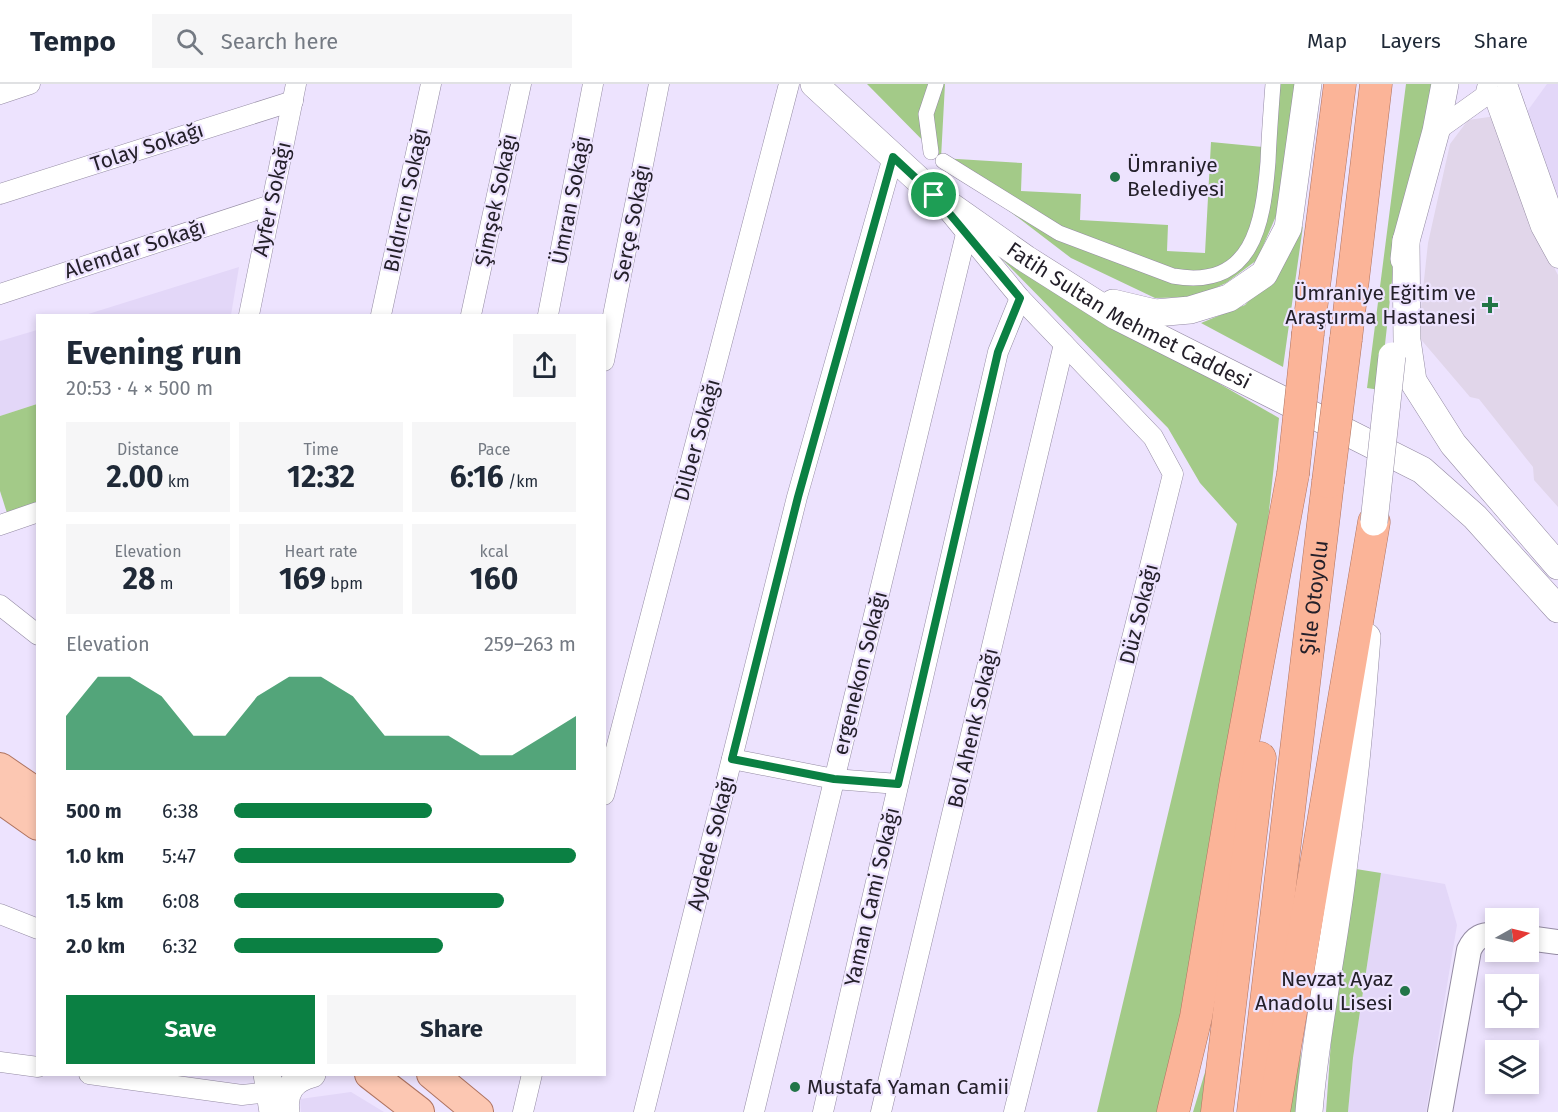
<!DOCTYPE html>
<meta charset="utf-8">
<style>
body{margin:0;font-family:"Fira Sans",sans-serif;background:#f6f6f7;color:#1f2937;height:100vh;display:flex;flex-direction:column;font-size:22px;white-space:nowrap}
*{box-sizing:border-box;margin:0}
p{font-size:20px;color:#747a83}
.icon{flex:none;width:33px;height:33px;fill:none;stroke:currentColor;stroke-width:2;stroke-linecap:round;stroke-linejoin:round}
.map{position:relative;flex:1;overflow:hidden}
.details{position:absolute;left:36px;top:230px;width:570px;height:762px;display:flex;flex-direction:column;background:#fff;border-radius:0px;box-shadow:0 3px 9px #0003}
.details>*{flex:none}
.needle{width:39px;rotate:82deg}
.tools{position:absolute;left:1485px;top:824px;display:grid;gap:12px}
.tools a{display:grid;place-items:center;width:54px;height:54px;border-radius:0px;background:#fff;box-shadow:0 3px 9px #0003;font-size:30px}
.pin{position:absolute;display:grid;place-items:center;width:51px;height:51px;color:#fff;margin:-26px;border:3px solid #fff;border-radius:50%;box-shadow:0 2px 6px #0007}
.round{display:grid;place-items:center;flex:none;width:63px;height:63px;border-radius:0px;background:#f6f6f7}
.summary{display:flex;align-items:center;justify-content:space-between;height:102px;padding:0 30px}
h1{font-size:33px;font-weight:700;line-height:45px}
.figures{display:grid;grid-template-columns:repeat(3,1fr);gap:9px;height:102px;padding:6px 30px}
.figures div{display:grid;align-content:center;border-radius:0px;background:#f6f6f7;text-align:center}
.figures b{font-size:30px;font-weight:700}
.figures small{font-size:16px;font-weight:400}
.figures p{font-size:16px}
.chart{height:168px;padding:12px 30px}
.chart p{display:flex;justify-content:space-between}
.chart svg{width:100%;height:108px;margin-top:6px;fill:#0b8043;opacity:.7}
.button{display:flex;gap:12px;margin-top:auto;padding:12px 30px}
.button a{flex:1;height:69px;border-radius:0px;background:#0b8043;color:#fff;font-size:24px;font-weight:700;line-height:69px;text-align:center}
.button a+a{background:#f6f6f7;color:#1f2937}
ul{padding:0 30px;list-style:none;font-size:20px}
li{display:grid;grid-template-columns:96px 72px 1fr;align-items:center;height:45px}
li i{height:15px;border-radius:8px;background:#0b8043}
header{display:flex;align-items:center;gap:36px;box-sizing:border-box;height:84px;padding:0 30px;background:#fff;border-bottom:2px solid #e0e1e3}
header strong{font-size:28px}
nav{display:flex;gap:33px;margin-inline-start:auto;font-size:21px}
.search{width:420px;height:54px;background:#f6f6f7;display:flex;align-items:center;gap:15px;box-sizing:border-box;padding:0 21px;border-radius:0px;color:#747a83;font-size:22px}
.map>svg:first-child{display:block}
</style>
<header>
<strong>Tempo</strong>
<div class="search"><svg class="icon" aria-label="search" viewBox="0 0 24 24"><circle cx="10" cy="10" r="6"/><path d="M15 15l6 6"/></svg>Search here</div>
<nav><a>Map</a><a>Layers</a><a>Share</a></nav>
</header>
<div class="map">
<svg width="1558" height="1028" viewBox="0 0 1558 1028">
<rect width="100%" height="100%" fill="#ede3fe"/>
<!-- built -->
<g fill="#e3d7f8">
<polygon points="1547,0 1558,0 1558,119 1526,29"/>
<polygon points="239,183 231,231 85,231"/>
<polygon points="37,246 37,320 0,332 0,257"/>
<polygon points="1381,789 1445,800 1457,841 1426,1028 1348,1028 1353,974"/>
<polygon points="351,1008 384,1028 301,1028 300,1015"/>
</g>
<!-- medical -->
<polygon fill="#e1d6ea" points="1496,32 1533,143 1558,191 1558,423 1534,396 1533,383 1479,315 1470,313 1418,252 1428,159 1450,60 1468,36"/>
<!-- green -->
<g fill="#a3ca88">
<polygon points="867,0 945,0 941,74 1022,79 1021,107 1081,110 1080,136 1168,141 1167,167 1205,169 1211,58 1263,63 1270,0 1296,0 1276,132 1257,176 1226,199 1196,213 1155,214 1071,174 941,75"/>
<polygon points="1406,0 1435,0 1397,151 1380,306 1367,304"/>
<polygon points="1303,142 1283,283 1201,239 1245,221 1279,183"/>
<polygon points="1001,174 1279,334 1264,474 1176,967 1160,1028 1097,1028 1237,440 1200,399 1168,344"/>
<polygon points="37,320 37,419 7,429 0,407 0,332"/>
<polygon points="1356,785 1381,789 1353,974 1348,1028 1326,1028 1331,957"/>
<polygon points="1301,967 1297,1028 1288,1028"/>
<polygon points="1206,985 1201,1028 1193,1028"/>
</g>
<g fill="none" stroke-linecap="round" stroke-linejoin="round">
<!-- pedestrian casing -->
<g stroke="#948ba3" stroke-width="16">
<g id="pedestrian">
<polyline points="931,68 926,30 936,0"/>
<path d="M943,77L1059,149L1173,192C1253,206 1263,140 1268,78C1269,52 1271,26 1273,0"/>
</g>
</g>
<!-- minor casing -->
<g stroke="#948ba3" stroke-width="21">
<g id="minor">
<polyline points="1507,0 1558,145"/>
<polyline points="0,10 30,0"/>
<polyline points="1485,12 1494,12 1541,143 1558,174"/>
<polyline points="1436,47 1485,12 1488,0"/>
<polyline points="0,110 293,17"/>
<polyline points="950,129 1020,214 1153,353 1173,390 1014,1028"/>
<polyline points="0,210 271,121"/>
<polyline points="249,231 296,0"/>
<polyline points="381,231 431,0"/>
<polyline points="471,231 521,0"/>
<polyline points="548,231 593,0"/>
<polyline points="604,277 659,0"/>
<polyline points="0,441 38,428"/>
<polyline points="0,521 38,551"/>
<polyline points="732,675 834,695 898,700"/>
<polyline points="604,711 789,0"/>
<polyline points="0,830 38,845"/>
<polyline points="0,978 38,983"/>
<polyline points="89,990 242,1011 270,1008"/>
<polyline points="523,1028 532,990"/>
<polyline points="644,1028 797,413 893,73"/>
<polyline points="754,1028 966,150"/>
<polyline points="823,1028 998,268 1020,214"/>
<polyline points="881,1028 1064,260"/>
</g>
</g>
<!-- tertiary casing -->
<g stroke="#948ba3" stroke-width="26">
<g id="tertiary">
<polyline points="1528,854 1558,858"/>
<path d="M1440,1028L1469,866C1475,853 1482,850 1496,851"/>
</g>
</g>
<!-- secondary casing -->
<g stroke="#948ba3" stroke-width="28">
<g id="secondary">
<path id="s1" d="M814,0L935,111L1026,175L1116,232L1422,386L1475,433L1558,525"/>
<polyline points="1406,157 1407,256 1413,297 1453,360 1558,482"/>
<polyline points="1404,175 1406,157 1436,47 1445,0"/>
<polyline points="1113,219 1155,229 1190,226 1229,214 1264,190 1288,144 1308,0"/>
<polyline points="267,990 273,1028"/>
<path d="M286,1028C283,1008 292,995 312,990"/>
<path d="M1309,1028C1315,952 1331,878 1341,802C1352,720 1361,636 1367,553"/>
</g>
</g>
<!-- primary casing -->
<g stroke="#af7461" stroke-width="32">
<g id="primary">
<polyline points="0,684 38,710"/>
<polyline points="0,714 38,741"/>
<polyline points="370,990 419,1028"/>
<polyline points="432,990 478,1028"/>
</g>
</g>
<!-- trunk casing -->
<g stroke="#af7461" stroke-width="33">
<g id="trunk">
<polyline points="1308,249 1340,0"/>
<polyline points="1346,255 1376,0"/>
<polyline points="1173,1028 1196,933 1236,696 1293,390"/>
<polyline points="1217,1028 1260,674"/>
<path id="s2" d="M1253,1028L1328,398"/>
<polyline points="1274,1028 1374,438"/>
</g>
</g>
<!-- pedestrian -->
<use href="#pedestrian" stroke="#fff" stroke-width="15"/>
<!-- minor -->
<use href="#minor" stroke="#fff" stroke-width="20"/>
<!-- tertiary -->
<use href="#tertiary" stroke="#fff" stroke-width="24"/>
<!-- secondary -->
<use href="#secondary" stroke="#fff" stroke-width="27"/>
<!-- primary -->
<use href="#primary" stroke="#fcc7b2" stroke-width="30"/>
<!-- trunk -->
<use href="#trunk" stroke="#fbb498" stroke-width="32"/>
<!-- secondary-bridge casing -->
<g stroke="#948ba3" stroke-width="28" stroke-linecap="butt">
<polyline id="secondary-bridge" points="1374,438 1392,272"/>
</g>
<!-- trunk-bridge casing -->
<g stroke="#af7461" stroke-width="33" stroke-linecap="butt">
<g id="trunk-bridge">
<polyline points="1293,390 1308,249"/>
<polyline points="1328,398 1346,255"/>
</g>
</g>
<!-- secondary-bridge -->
<use href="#secondary-bridge" stroke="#fff" stroke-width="27"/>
<!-- trunk-bridge -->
<use href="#trunk-bridge" stroke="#fbb498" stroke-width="32"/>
</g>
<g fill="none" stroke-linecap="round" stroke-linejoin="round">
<!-- route casing -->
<g stroke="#fff" stroke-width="12">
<polygon id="route" points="893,73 934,111 1020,214 998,268 898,700 834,695 732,675 798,413"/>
</g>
<!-- route -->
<use href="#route" stroke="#0b8043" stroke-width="8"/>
</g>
<!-- markers -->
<g fill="#227548" stroke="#ede3fe" stroke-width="2">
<circle cx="1115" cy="93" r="6"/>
<path d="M1487 212h6v6h6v6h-6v6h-6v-6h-6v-6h6z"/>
<circle cx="1405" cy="907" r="6"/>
<circle cx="795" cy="1003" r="6"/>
</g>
<g text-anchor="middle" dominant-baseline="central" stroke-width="4.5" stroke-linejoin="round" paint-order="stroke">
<!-- street labels -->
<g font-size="21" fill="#24202a" stroke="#ede3fe">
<text transform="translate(147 63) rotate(-18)">Tolay Sokağı</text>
<text transform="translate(272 115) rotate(-78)">Ayfer Sokağı</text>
<text transform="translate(406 116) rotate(-78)">Bıldırcın Sokağı</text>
<text transform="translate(496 116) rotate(-78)">Şimşek Sokağı</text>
<text transform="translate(571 116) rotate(-79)">Ümran Sokağı</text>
<text transform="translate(632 139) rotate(-79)">Serçe Sokağı</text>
<text transform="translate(135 165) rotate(-18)">Alemdar Sokağı</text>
<text stroke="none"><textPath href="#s1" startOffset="393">Fatih Sultan Mehmet Caddesi</textPath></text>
<text transform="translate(697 356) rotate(-75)">Dilber Sokağı</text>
<text stroke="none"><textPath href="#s2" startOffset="518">Şile Otoyolu</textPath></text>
<text transform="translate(1139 530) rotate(-76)">Düz Sokağı</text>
<text transform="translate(860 589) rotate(-76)">ergenekon Sokağı</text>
<text transform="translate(973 644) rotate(-77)">Bol Ahenk Sokağı</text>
<text transform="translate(711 759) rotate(-76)">Aydede Sokağı</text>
<text transform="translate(872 813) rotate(-77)">Yaman Cami Sokağı</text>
</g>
<!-- poi labels -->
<g font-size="21" fill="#24202a" stroke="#ede3fe" text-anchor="start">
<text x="1127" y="81">Ümraniye<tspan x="1127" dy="24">Belediyesi</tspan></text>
<text x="1476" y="209" text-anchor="end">Ümraniye Eğitim ve<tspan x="1476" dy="24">Araştırma Hastanesi</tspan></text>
<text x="1393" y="895" text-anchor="end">Nevzat Ayaz<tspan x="1393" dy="24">Anadolu Lisesi</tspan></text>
<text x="807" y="1003">Mustafa Yaman Camii</text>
</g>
</g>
</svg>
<div class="tools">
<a><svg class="needle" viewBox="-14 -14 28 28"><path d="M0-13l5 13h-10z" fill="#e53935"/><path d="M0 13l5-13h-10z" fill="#747a83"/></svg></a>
<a><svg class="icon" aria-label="locate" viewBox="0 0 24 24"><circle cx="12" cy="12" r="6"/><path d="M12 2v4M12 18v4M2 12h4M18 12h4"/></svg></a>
<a><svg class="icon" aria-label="layers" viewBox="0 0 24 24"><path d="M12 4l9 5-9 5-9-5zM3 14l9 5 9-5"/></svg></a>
</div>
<div class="pin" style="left:934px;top:111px;background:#1e9e55"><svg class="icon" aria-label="arrive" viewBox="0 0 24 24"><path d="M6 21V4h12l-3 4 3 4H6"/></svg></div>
<section class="details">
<div class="summary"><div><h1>Evening run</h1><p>20:53 · 4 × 500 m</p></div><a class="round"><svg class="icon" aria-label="share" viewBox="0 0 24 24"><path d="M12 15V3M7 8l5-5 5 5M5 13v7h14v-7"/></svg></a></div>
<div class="figures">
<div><p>Distance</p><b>2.00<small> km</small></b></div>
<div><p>Time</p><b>12:32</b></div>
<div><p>Pace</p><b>6:16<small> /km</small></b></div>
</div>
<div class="figures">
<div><p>Elevation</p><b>28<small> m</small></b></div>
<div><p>Heart rate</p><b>169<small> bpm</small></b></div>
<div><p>kcal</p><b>160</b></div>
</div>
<div class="chart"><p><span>Elevation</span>259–263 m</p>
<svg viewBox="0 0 160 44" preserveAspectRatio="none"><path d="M0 44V22L10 6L20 6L30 14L40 30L50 30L60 14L70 6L80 6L90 14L100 30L110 30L120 30L130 38L140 38L150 30L160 22V44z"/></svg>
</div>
<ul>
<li><b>500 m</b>6:38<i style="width:58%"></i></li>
<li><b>1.0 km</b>5:47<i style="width:100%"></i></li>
<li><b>1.5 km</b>6:08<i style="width:79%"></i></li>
<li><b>2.0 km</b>6:32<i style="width:61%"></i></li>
</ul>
<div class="button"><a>Save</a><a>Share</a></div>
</section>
</div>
